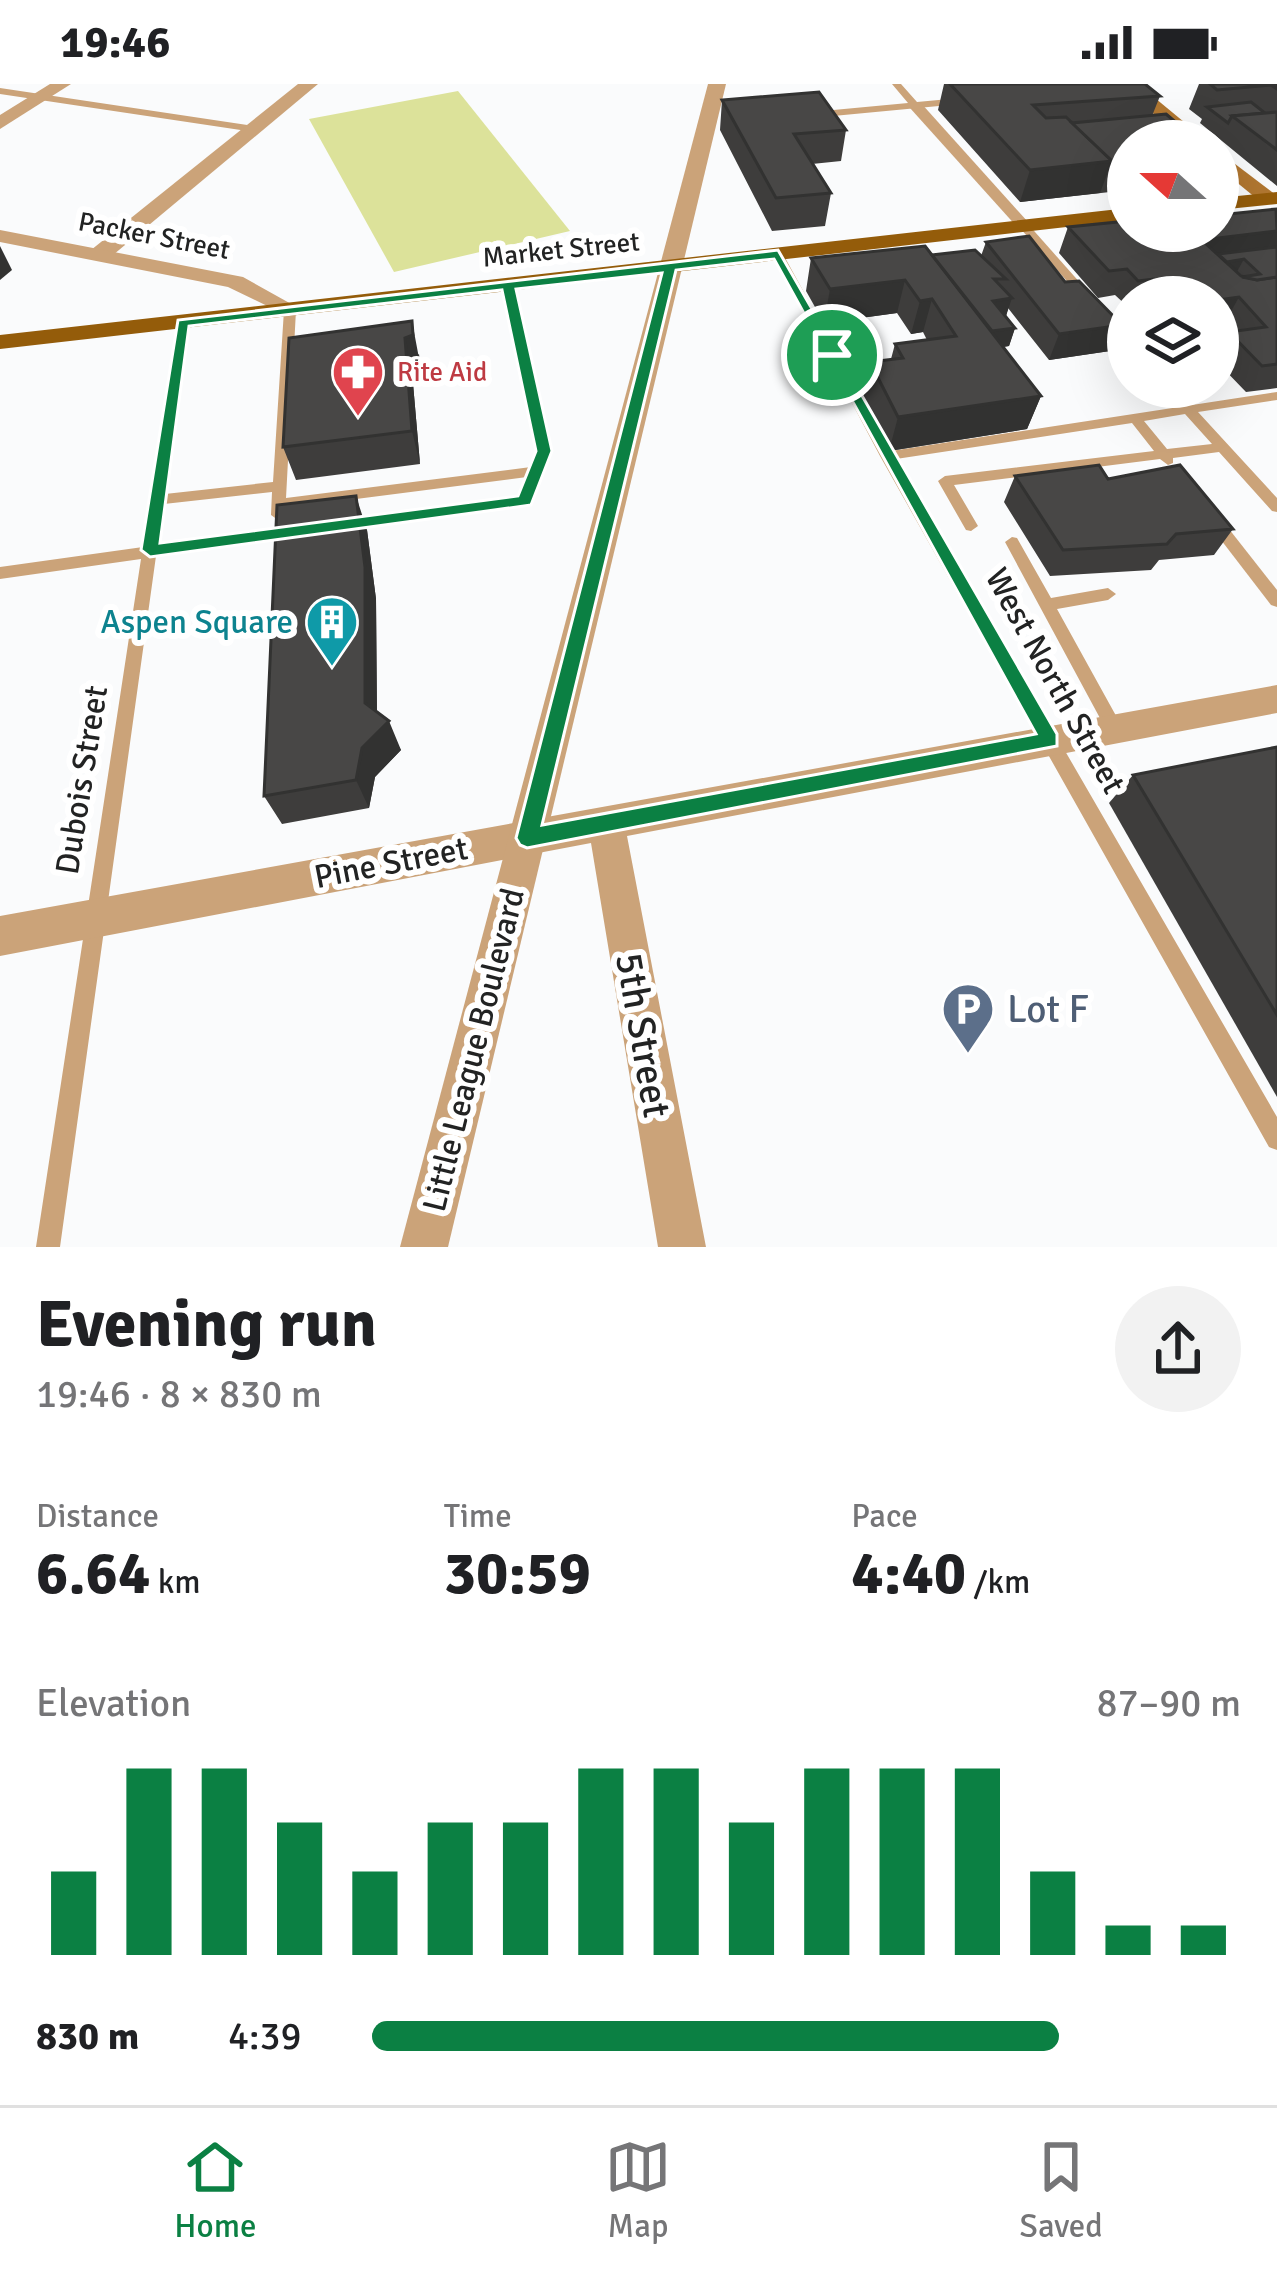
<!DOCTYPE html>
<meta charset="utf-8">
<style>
body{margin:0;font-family:Signika,sans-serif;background:#f2f2f2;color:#202124;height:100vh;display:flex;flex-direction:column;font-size:45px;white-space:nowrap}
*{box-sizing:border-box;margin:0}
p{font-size:39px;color:#757577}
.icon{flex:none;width:66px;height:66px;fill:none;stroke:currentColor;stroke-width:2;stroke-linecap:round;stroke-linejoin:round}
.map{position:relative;height:1163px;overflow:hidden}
.side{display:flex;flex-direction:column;background:#fff;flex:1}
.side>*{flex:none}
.needle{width:78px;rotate:291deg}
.controls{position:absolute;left:1107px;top:36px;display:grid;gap:24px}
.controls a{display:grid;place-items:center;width:132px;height:132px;border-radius:50%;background:#fff;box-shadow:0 12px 48px #0002;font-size:60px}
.pin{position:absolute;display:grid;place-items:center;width:102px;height:102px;color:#fff;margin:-51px;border:6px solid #fff;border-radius:50%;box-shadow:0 3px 12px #0007}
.round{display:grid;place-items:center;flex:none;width:126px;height:126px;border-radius:63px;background:#f2f2f2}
.headline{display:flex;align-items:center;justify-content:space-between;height:204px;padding:0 36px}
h1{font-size:66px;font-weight:800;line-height:90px}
.stats{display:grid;grid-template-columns:repeat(3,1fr);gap:18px;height:204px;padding:12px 36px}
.stats div{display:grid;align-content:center}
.stats b{font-size:60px;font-weight:800}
.stats small{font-size:33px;font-weight:400}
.stats p{font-size:33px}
.chart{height:336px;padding:24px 36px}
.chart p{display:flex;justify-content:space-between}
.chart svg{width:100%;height:216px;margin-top:12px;stroke:#0b8043;stroke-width:6}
ul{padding:0 36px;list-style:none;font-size:39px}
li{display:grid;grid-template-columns:192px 144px 1fr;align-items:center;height:90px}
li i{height:30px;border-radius:15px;background:#0b8043}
.status{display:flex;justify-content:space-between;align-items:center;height:84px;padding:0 60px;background:#fff;direction:ltr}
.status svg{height:33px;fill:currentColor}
.dock{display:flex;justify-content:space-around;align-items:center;height:168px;border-top:3px solid #e0e0e0;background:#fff;font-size:33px;color:#757577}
.dock a{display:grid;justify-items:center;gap:6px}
.dock .selected{color:#0b8043}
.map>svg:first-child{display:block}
</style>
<div class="status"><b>19:46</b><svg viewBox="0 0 49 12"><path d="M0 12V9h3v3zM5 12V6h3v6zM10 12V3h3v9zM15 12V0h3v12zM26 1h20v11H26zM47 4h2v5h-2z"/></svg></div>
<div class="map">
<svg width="1277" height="1163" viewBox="0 0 1277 1163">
<rect width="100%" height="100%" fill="#fafbfc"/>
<!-- green -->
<polygon fill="#dce29a" points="458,7 570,147 394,188 309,35"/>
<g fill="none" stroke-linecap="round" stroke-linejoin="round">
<!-- service -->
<g fill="#cba379" fill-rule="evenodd">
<polygon points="892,0 901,0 917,18 960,14 964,17 960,20 812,34 807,31 812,28 908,19"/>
<polygon points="0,4 254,42 259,45 254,48 0,10"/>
<polygon points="1019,139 1027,139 1090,210 1090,214 1082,214 1019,143"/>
<path d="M778,167L783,170L891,367L1179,323L1162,303H1175L1192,321L1277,308V316L1198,328L1277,414V428L1272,427L1219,368L1173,374V379L1168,381L1160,375L954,401L978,442L971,447L966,446L938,397L945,392L1154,367L1132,339L896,375L1277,1033V1066L1269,1063L880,372L773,170ZM1185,330L1212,360L1167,365L1144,337Z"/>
<polygon points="508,199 514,202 551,367 530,420 341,446 334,441 341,436 519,413 527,393 286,424 283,435 278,436 271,431 272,408 164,420 158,461 298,442 305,447 298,452 156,472 60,1163 36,1163 141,475 0,495 0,483 143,463 177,238 183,234 189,238 165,410 273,398 284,226 290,222 296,226 286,414 531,383 537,367 502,202"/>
<polygon points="1104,227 1108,228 1128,251 1128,262 1124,261 1100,234 1100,228"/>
<polygon points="1213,430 1218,431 1277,506 1277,523 1271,521 1208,439 1206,435 1208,431"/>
<polygon points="1012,453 1017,454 1051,514 1108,504 1116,510 1108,516 1057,525 1120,639 1123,644 1120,649 1114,651 1108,649 1005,458"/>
</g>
<!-- pedestrian -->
<polygon fill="#cba379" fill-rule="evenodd" points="910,18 920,18 1028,138 1028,144 1018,144 910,24"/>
<!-- minor -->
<g fill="#cba379" fill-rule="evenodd">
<polygon points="50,0 71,0 0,45 0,31"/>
<polygon points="298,0 318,0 107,176 91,176 91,166"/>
<polygon points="1277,601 1277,629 627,752 706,1163 658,1163 591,759 0,872 0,832"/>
</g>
<!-- tertiary -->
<g fill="#cba379" fill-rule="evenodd">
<polygon points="708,0 726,0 448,1163 400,1163"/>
<polygon points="0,146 243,193 302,226 290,233 228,203 0,158"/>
</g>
<!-- secondary -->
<g fill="#b17731" fill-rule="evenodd">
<polygon points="1118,0 1138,0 1207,57 1186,57"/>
<polygon points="1218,67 1276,111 1276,119 1262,119 1218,83"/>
</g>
<!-- primary -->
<g fill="#945c0a" fill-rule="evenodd">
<polygon points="1277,108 1277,120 1218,126 1218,114"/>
<polygon points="1128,124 1128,136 0,265 0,251"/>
</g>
</g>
<!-- wall -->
<g fill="#3e3d3c">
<polygon points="944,0 1145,0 1160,12 1152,32 1128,57 1128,106 1020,118 938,26"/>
<polygon points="1199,0 1277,0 1277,102 1200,39 1202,35 1189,25"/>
<polygon points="722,16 846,46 841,77 812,80 831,109 825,142 772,147 720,46"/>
<polygon points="1277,126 1277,304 1246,308 1218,279 1218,267 1229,248 1231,248 1224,240 1218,241 1218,213 1128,213 1128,242 1122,235 1128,223 1115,211 1098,214 1059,169 1068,143 1128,147"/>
<polygon points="986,158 1110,267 1049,276 1008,224 1006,232 1015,244 1009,262 1003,263 1041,312 1027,345 889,367 862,312 870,278 891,275 895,260 927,256 923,248 911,250 897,229 824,239 806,207 811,174 932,171 981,172"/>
<polygon points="419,270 421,285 412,288 420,380 296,396 283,363"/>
<polygon points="1015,392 1108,395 1233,445 1214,471 1159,476 1151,486 1050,492 1004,418"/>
<polygon points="367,446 376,515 377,628 401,666 375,693 369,724 282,740 264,712"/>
<polygon points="1277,663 1277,1013 1109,719 1133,691"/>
</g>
<!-- shaded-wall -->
<g fill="#323231">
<polygon points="1112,77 1100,109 1020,118 1030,86"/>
<polygon points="1277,147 1277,164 1184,175 1193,157"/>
<polygon points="0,162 12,186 0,196"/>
<polygon points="1244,175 1234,193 1227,178"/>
<polygon points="905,196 897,229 824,239 830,205"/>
<polygon points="1239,213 1224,240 1218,241 1218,216"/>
<polygon points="1012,214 1006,232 993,217"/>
<polygon points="932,215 923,248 911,250 920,217"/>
<polygon points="412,237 421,285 412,288 420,380 412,347 405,254"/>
<polygon points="1122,241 1110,267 1049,276 1059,250"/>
<polygon points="1015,244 1009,262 975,267 981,249"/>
<polygon points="1041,312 1027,345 889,367 898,333"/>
<polygon points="356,412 367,446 376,515 377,649 389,637 401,666 375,693 369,724 356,696 365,619"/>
</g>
<!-- building -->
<g fill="#484746" stroke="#323231" stroke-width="3">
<polygon points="950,0 1145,0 1160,12 1033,21 1046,34 1066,33 1112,77 1030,86"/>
<polygon points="1210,0 1277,0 1277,5 1271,1 1217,6"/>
<polygon points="819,8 846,46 794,50 831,109 776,114 722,16"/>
<polygon points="1251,18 1265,29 1232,32 1228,39 1207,23"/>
<polygon points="1277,28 1277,66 1232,32"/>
<polygon points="1166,30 1198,57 1128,57 1128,82 1110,84 1112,77 1072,39"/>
<polygon points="1276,125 1277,147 1202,156 1192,147 1218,147 1218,131"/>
<polygon points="1128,137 1128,147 1192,147 1241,192 1257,196 1277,193 1277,280 1262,282 1229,248 1266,243 1239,213 1218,216 1218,213 1138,213 1134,209 1186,199 1161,202 1154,195 1138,197 1127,185 1109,187 1068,143"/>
<polygon points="1029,152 1065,198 1079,197 1122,241 1059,250 986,158"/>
<polygon points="925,162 1041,312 898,333 870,278 903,274 895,260 956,252 932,215 920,217 905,196 830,205 811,174"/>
<polygon points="1277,163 1277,193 1257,196 1242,193 1260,190 1244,175 1227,178 1218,170"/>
<polygon points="975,166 1006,195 994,195 1012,214 993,217 1015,244 992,247 932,171"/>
<polygon points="412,237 413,251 405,254 412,347 283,363 289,254"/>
<polygon points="1099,381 1108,395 1180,381 1233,445 1176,450 1167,460 1063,466 1015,392"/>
<polygon points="356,412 365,483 365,619 389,637 362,664 356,696 264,712 277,421"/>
<polygon points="1277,663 1277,931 1133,691"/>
</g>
<!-- route -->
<path fill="#0b8043" stroke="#fff" stroke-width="3" fill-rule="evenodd" d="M778,166L1057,650V662L527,764L520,761L516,754L662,189L516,205L552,367L531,421L150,473L141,466L178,236ZM774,175L1036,650L542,741L676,186ZM502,206L536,367L518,412L160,459L189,242Z"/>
<!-- icons -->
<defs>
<g id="pharmacy-pin" transform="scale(2.7)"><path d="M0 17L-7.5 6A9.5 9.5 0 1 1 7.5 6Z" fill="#e0444e" stroke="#fff"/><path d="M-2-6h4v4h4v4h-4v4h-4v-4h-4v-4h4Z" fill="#fff"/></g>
<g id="building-pin" transform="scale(2.7)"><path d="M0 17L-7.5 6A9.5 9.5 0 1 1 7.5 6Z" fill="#0f9aa8" stroke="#fff"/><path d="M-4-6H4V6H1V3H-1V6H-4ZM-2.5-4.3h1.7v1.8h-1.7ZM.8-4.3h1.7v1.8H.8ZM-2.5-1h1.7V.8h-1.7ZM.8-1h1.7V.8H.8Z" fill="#fff"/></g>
<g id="parking-pin" transform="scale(2.7)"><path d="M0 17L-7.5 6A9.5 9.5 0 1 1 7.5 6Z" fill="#5c6f8a" stroke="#fff"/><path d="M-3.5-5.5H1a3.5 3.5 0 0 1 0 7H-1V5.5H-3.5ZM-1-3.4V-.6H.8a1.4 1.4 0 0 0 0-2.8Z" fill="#fff"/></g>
</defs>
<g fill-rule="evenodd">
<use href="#pharmacy-pin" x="358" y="288"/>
<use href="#building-pin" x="332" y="538"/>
<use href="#parking-pin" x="968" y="925"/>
</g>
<g text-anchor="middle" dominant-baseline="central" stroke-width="12" stroke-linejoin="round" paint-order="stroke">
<!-- far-street labels -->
<g font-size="27" fill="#222323" stroke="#fff">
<text transform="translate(154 152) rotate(11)">Packer Street</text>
<text transform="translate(561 166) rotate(-6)">Market Street</text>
</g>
<!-- far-health labels -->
<g font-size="27" fill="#be3a42" stroke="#fff" text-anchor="start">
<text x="397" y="288">Rite Aid</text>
</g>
<!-- culture labels -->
<g font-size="33" fill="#0d838f" stroke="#fff" text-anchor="end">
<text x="293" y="538">Aspen Square</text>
</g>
<!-- street labels -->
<g font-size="33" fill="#222323" stroke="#fff">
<text transform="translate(1055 597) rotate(61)">West North Street</text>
<text transform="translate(82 696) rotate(-81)">Dubois Street</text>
<text transform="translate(391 779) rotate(-11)">Pine Street</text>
<text transform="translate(474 966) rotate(-76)">Little League Boulevard</text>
</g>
<!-- near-service labels -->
<g font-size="39" fill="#4e5e75" stroke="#fff" text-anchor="start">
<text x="1007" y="925">Lot F</text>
</g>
<!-- near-street labels -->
<g font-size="39" fill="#222323" stroke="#fff">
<text transform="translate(643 951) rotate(80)">5th Street</text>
</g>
</g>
</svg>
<div class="controls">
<a><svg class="needle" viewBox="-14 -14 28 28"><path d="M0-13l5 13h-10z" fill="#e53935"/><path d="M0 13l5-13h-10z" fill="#757577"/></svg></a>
<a><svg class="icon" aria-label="layers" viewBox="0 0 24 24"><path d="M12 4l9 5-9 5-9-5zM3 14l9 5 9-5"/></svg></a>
</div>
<div class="pin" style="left:832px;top:271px;background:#1e9e55"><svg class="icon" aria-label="arrive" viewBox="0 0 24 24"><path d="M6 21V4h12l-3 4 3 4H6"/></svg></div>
</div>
<section class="side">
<div class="headline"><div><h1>Evening run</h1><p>19:46 · 8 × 830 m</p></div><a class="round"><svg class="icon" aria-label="share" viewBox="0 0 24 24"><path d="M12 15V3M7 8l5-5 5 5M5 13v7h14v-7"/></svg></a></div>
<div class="stats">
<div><p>Distance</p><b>6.64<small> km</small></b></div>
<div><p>Time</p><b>30:59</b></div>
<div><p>Pace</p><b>4:40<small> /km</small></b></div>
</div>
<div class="chart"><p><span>Elevation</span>87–90 m</p>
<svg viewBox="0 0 160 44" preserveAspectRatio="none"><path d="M5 44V27M15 44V6M25 44V6M35 44V17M45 44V27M55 44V17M65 44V17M75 44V6M85 44V6M95 44V17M105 44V6M115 44V6M125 44V6M135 44V27M145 44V38M155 44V38"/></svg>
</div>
<ul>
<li><b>830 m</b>4:39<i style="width:79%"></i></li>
</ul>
</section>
<nav class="dock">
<a class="selected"><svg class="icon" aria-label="home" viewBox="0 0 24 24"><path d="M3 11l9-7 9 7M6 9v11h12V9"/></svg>Home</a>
<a><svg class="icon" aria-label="map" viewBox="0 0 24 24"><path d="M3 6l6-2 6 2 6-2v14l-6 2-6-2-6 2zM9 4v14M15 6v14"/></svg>Map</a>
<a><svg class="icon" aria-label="saved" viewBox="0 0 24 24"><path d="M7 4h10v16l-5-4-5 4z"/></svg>Saved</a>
</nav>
